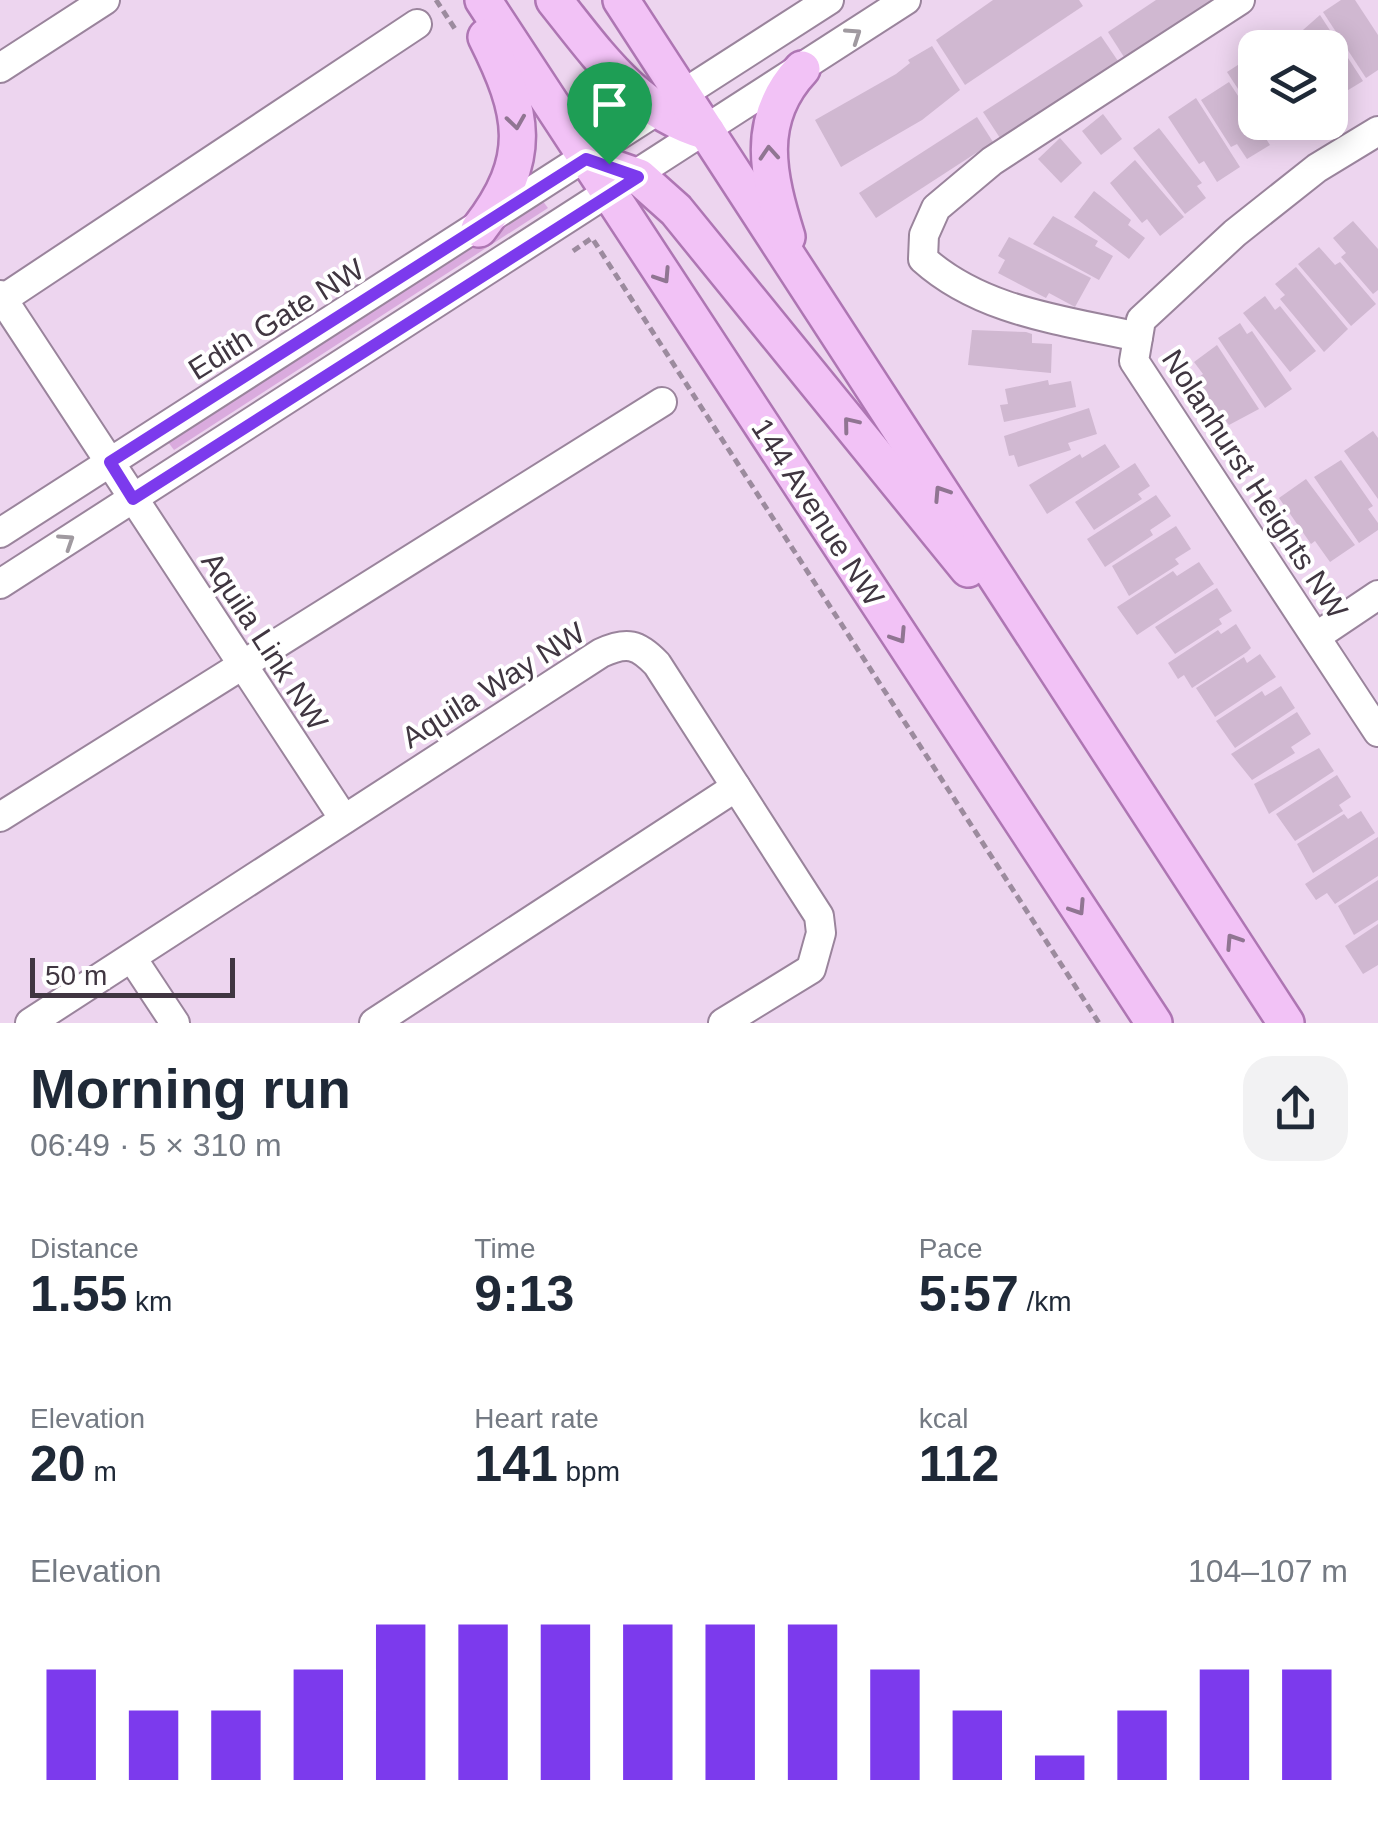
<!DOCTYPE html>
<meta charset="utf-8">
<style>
body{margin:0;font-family:Arial,sans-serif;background:#f2f2f3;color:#1f2937;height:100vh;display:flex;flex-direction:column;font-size:38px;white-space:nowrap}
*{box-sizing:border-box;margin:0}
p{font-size:32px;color:#747a83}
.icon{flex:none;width:55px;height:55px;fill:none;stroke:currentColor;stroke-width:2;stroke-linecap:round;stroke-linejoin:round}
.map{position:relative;height:1023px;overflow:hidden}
.sheet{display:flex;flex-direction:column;background:#fff;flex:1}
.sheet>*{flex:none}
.tools{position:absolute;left:1238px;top:30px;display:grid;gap:20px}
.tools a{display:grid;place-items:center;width:110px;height:110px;border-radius:20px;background:#fff;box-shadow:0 5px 25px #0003;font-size:50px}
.scale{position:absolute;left:30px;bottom:25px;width:205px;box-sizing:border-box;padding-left:10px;border:5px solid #403641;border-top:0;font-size:28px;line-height:35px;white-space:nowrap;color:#403641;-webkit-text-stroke:8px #fff;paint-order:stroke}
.pin{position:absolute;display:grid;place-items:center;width:85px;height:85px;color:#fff;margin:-102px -42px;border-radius:50% 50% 50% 0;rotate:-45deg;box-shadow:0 0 10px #0007}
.pin .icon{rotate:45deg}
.round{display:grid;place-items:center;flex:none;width:105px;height:105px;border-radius:30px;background:#f2f2f3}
.headline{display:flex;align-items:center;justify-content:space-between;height:170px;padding:0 30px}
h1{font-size:55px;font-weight:700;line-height:75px}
.stats{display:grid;grid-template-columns:repeat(3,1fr);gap:15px;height:170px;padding:10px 30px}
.stats div{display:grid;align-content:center}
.stats b{font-size:50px;font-weight:700}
.stats small{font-size:28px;font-weight:400}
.stats p{font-size:28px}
.chart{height:280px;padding:20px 30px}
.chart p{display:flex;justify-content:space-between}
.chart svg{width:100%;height:180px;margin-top:10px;stroke:#7c3aed;stroke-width:6}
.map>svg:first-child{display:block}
</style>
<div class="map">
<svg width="1378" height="1023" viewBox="0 0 1378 1023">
<rect width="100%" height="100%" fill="#edd5ef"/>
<!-- green -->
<polygon fill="#daabde" points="542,200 548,208 174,450 168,442"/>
<!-- building -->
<g fill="#d0b8d1">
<polygon points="993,0 1079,0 1083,6 965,85 936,40"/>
<polygon points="1156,0 1212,0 1124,57 1108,32"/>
<polygon points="1341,0 1355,0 1378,35 1378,70 1366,78 1323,12"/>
<polygon points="1320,15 1363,81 1340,95 1330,79 1330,48 1302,48 1295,37"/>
<polygon points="1101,36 1118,61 1000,138 983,112"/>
<polygon points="932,46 960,90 922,120 841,167 815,120 896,74 910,63 908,60"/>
<polygon points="1255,54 1255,115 1227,72"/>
<polygon points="1229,82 1270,145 1247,159 1237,144 1231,147 1201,100"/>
<polygon points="1196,98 1240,167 1217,182 1204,161 1199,164 1168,117"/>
<polygon points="1103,114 1122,139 1101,155 1082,131"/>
<polygon points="977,117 993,142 876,218 859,193"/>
<polygon points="1159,128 1202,183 1197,186 1206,198 1185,214 1133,148"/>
<polygon points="1060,138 1082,163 1061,183 1038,159"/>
<polygon points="1135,160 1184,217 1160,236 1147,219 1142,223 1110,183"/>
<polygon points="1094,191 1131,220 1128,225 1145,238 1129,259 1074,217"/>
<polygon points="1053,216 1098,241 1095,246 1113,256 1099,280 1033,244"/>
<polygon points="1353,221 1378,249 1378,290 1373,294 1341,257 1346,253 1333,238"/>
<polygon points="1009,237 1091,278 1075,307 1049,293 1046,298 998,273 1005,260 998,256"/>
<polygon points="1319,247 1335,265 1340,262 1376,304 1351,326 1298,264"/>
<polygon points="1296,267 1348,329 1324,352 1280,299 1285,295 1275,284"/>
<polygon points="1265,296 1275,310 1280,306 1316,351 1290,372 1243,313"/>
<polygon points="1240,323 1247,334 1252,331 1292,389 1265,408 1218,338"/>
<polygon points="972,330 1026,332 1032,334 1032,343 1052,344 1051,373 968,365"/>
<polygon points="1217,345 1259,409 1229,425 1195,380 1203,374 1194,362"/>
<polygon points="1048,380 1049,385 1071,381 1076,407 1004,422 1000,405 1008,404 1005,389"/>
<polygon points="1089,408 1097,434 1068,443 1071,450 1018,467 1014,455 1009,456 1004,436"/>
<polygon points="1373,431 1378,438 1378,499 1344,451"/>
<polygon points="1105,444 1120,467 1047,514 1029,485 1080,454 1082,458"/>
<polygon points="1341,460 1373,506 1368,509 1378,523 1378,530 1359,543 1314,477"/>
<polygon points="1135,463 1150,486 1138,494 1142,499 1094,530 1075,502"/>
<polygon points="1306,479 1355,545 1330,562 1315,541 1311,544 1279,498"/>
<polygon points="1156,495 1171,516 1150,530 1153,535 1105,567 1087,539"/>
<polygon points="1176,526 1191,549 1175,559 1179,564 1129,596 1112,566"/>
<polygon points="1199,562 1214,584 1137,635 1117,607 1173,571 1177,576"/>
<polygon points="1217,588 1232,611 1219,619 1222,624 1175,654 1155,627"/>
<polygon points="1236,624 1251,648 1247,652 1192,688 1184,675 1178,679 1168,663 1218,630 1221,634"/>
<polygon points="1260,654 1276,677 1215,717 1196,688 1244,657 1247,663"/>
<polygon points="1281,686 1295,708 1235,748 1216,721 1262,691 1265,696"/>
<polygon points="1297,712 1311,734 1291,747 1295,753 1252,780 1231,754"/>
<polygon points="1319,748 1334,771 1269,814 1254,784"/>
<polygon points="1337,775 1351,797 1339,805 1343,811 1295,841 1276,814"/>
<polygon points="1361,811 1375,833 1313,873 1297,844 1344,814 1348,819"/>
<polygon points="1378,837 1378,876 1335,904 1327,893 1316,900 1305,884"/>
<polygon points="1378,880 1378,920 1354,935 1338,906"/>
<polygon points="1378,924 1378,965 1363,974 1345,946"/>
</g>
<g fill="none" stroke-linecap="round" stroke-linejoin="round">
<!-- minor casing -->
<g stroke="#9a849c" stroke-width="32">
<g id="minor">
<polyline points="0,68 105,0"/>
<polyline points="1378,131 1317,168 1235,233 1141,320 1134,361 1378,732"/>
<polyline points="0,295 344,819"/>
<polyline points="0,301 417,24"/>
<path d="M1138,337C1063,320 982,312 923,259L924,235L936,208L992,161L1240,0"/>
<polyline points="0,533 829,0"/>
<polyline points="0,584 906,0"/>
<polyline points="1317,636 1378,595"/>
<polyline points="0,817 662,402"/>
<polyline points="132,958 175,1023"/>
<path d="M30,1023L601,653C627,641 638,644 657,664L819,916L821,933L811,969L723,1023"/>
<polyline points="374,1023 736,787"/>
</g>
</g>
<!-- major casing -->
<g stroke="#ae76b3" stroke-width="40">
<g id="major">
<polyline points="483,0 1154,1023"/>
<path d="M554,0C598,55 636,112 707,132"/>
<polyline points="621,0 1286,1023"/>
<polyline points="587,159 639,177 676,210 968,569"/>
<path d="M479,229C534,158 524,113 486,37"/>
<path d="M787,237C768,176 754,120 802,69"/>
</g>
</g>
<!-- path -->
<g stroke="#9c8b9e" stroke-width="5" stroke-dasharray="8 5" stroke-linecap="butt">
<polyline points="436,0 457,32"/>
<polyline points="573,251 592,238 1099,1023"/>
</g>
<!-- minor -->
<use href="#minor" stroke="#fff" stroke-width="28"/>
<!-- major -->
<use href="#major" stroke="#f2c2f6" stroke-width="35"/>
</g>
<!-- one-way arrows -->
<defs><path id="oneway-chevron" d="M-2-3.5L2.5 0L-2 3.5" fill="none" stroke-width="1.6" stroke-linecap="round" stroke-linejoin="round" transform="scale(2.5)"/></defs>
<g stroke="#a09aa0">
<use href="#oneway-chevron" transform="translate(854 35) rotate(-34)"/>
<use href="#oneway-chevron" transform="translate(67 541) rotate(-33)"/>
</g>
<g stroke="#907592">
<use href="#oneway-chevron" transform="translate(516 122) rotate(82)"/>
<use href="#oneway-chevron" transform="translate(769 153) rotate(-94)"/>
<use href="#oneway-chevron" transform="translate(663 276) rotate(57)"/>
<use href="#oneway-chevron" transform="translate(850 424) rotate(-129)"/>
<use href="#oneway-chevron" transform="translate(941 493) rotate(-123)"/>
<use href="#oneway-chevron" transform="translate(899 636) rotate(57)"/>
<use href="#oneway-chevron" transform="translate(1078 908) rotate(57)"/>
<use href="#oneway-chevron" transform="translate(1233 941) rotate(-123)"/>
</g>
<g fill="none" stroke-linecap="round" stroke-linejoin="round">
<!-- route casing -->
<g stroke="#fff" stroke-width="20">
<polygon id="route" points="586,159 638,177 133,499 110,462"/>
</g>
<!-- route -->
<use href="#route" stroke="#7c3aed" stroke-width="12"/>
</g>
<g text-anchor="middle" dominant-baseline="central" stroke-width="8" stroke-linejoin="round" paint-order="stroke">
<!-- street labels -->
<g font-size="30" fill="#403641" stroke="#fff">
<text transform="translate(276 319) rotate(-32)">Edith Gate NW</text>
<text transform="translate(1255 484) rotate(57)">Nolanhurst Heights NW</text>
<text transform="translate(818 512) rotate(57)">144 Avenue NW</text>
<text transform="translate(265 641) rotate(57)">Aquila Link NW</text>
<text transform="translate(493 685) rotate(-32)">Aquila Way NW</text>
</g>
</g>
</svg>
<div class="tools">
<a><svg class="icon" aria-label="layers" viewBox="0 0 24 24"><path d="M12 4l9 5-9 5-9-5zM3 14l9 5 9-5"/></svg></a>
</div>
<div class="scale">50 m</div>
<div class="pin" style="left:609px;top:164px;background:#1e9e55"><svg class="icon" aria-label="arrive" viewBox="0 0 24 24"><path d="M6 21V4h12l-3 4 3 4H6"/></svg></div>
</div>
<section class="sheet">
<div class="headline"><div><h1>Morning run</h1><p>06:49 · 5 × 310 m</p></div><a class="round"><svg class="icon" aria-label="share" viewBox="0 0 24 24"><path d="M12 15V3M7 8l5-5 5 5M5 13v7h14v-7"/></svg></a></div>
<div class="stats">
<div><p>Distance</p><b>1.55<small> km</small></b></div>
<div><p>Time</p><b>9:13</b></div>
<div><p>Pace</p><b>5:57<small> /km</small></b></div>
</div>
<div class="stats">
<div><p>Elevation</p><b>20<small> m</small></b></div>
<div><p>Heart rate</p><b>141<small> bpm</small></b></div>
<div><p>kcal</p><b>112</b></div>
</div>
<div class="chart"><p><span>Elevation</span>104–107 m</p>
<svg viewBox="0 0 160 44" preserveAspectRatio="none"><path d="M5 44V17M15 44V27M25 44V27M35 44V17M45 44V6M55 44V6M65 44V6M75 44V6M85 44V6M95 44V6M105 44V17M115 44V27M125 44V38M135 44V27M145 44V17M155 44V17"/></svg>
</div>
</section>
